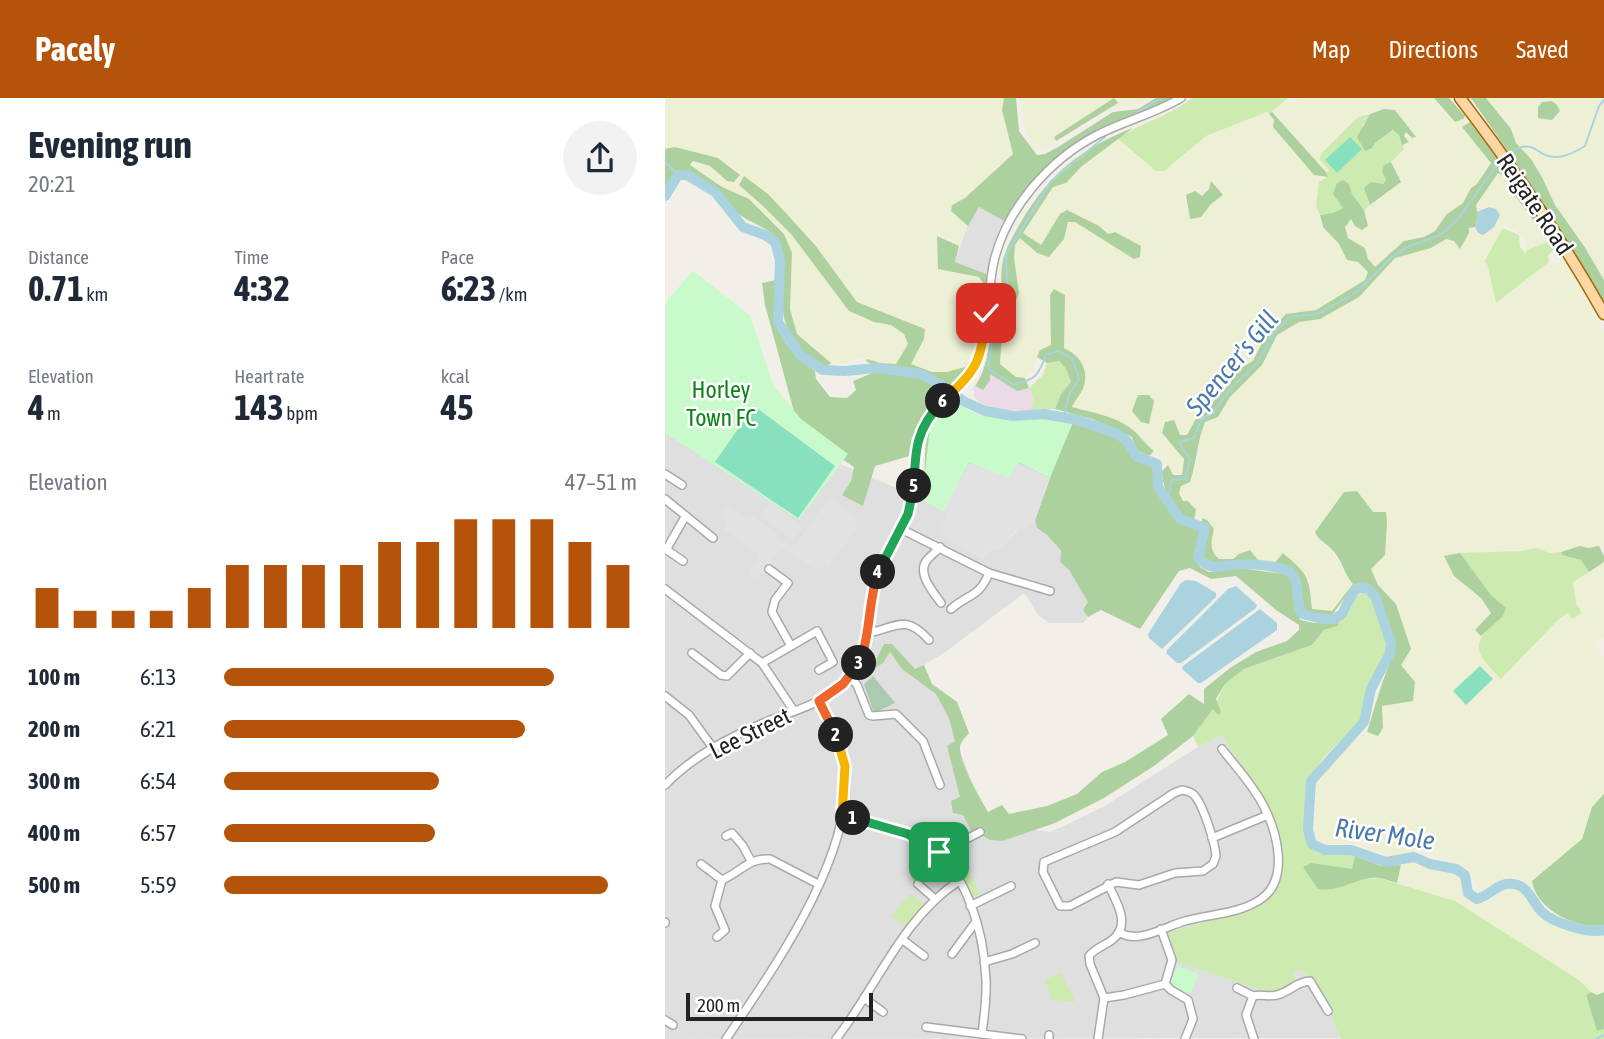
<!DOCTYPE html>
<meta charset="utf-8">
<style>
body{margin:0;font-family:"Asap Condensed",sans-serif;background:#f2f2f3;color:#1f2937;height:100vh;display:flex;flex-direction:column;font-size:26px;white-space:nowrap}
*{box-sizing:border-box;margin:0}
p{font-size:23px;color:#747a83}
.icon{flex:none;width:38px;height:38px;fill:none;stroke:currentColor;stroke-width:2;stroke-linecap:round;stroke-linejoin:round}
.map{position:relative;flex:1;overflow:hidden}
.sheet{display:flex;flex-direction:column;background:#fff;width:665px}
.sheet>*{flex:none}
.scale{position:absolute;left:21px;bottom:18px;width:187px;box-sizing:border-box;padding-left:7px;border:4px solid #222;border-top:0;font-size:19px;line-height:24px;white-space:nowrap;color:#222;-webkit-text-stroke:5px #fff;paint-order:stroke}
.pin{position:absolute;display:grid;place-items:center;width:60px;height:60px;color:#fff;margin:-30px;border-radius:14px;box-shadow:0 4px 10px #0006}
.km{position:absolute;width:35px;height:35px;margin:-18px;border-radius:50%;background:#222;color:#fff;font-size:19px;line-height:35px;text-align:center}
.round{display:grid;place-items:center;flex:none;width:74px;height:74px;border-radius:37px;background:#f2f2f3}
.head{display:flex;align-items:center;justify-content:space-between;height:119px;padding:0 28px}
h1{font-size:38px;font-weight:700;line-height:52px}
.stats{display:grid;grid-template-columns:repeat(3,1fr);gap:10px;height:119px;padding:7px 28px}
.stats div{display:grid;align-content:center}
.stats b{font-size:35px;font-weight:700}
.stats small{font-size:19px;font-weight:400}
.stats p{font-size:19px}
.chart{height:196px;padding:14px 28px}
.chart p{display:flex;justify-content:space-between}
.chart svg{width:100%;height:126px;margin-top:7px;stroke:#b45309;stroke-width:6}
ul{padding:0 28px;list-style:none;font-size:23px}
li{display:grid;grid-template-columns:112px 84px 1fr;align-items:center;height:52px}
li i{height:18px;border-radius:9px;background:#b45309}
header{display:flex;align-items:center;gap:42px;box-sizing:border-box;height:98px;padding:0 35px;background:#b45309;color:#fff}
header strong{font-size:33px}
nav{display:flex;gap:38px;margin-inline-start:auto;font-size:24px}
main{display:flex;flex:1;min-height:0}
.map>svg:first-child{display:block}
</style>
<header>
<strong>Pacely</strong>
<nav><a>Map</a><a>Directions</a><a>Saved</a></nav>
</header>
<main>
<section class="sheet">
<div class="head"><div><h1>Evening run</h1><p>20:21</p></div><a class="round"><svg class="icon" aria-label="share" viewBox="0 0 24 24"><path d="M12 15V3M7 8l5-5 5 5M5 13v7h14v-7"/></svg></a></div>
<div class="stats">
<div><p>Distance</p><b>0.71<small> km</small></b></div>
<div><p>Time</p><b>4:32</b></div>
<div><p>Pace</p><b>6:23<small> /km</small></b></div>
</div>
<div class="stats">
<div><p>Elevation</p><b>4<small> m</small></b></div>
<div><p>Heart rate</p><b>143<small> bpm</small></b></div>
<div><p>kcal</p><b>45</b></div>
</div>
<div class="chart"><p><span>Elevation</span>47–51 m</p>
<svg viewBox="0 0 160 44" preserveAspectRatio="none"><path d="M5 44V30M15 44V38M25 44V38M35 44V38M45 44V30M55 44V22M65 44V22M75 44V22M85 44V22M95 44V14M105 44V14M115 44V6M125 44V6M135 44V6M145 44V14M155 44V22"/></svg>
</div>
<ul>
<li><b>100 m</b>6:13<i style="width:80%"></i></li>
<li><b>200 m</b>6:21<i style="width:73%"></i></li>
<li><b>300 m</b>6:54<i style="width:52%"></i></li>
<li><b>400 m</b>6:57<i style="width:51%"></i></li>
<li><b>500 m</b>5:59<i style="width:93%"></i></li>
</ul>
</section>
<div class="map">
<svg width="939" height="941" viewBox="0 0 939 941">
<rect width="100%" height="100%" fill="#f2efe9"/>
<!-- residential -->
<g fill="#e0dfdf">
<polygon points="314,109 341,124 331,141 324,177 290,164 301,131"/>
<polygon points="0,291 257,401 283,416 274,437 318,461 322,455 336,449 354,431 357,433 370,422 372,430 382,437 396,454 395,464 404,472 424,504 418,512 423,519 418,525 384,525 373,517 361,497 358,496 279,555 259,567 267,586 292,604 304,635 295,646 295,653 308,688 323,714 337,707 338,743 369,732 386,734 438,709 533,649 557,638 607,714 615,758 616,777 609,794 582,813 503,834 631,881 628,875 634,872 652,884 677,940 0,941"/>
</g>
<!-- industrial -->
<polygon fill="#ebdbe8" points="325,276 352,293 364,290 368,301 366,312 337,312 317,308 308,297 310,294 307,291 310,288 317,292"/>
<!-- farmland -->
<g fill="#eef0d5">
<polygon points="0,0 339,0 337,12 348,56 300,100 287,107 286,113 303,128 294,148 286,142 272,138 286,175 314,179 318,185 308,258 300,269 291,274 267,274 246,266 215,265 191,259 184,266 166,265 132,236 125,211 127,155 84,101 57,89 37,74 0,65"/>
<polygon points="355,0 485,0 475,5 445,10 417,26 384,49 376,52 370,50 360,31"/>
<polygon points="633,0 769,0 790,24 799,19 803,25 798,29 826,65 812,86 806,90 798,105 782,116 770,133 759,139 739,143 710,169 703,161 700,150 683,140 680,129 686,120 699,116 699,112 736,84 726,64 738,51 737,47 744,44 738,38 741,34 750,39 713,12 693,19 661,75 607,14 620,3 627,6"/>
<polygon points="821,0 939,0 939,182 919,148 890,107 878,81 866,61 851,45 845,30"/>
<polygon points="602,14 649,77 658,80 654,84 651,107 658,130 674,146 682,162 693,164 703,174 700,182 651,213 621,216 601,237 588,263 571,273 565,286 550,301 544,312 532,317 522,337 515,338 519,361 517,377 508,377 497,359 478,344 471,335 432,316 407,309 419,289 399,250 399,230 385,196 386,248 375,252 369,272 360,280 351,279 335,266 337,239 354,195 349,160 350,147 388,89 401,85 417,68 453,41 484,68 506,68 541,38"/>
<polygon points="833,75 840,78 848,95 884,143 861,153 860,140 840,126 819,164 822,165 831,204 884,164 887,168 900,163 939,234 939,447 923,450 915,448 896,454 884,455 872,450 780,458 789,478 816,500 826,515 810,532 816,538 814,544 836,581 893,522 902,515 917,515 911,505 908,484 939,464 939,540 928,544 939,559 939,696 927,709 917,741 867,783 868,791 856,781 846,779 840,779 818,796 814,795 805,772 792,763 770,760 755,752 733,759 716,756 697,747 667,748 653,742 648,733 652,687 658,678 683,647 702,634 713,638 718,630 716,608 747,603 736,567 745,551 731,506 713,487 706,470 709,414 679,394 669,409 654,443 670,454 679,476 688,486 667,513 655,513 647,511 645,483 618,456 608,467 600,466 593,462 585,452 574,456 568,461 555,461 548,456 546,447 549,431 542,422 531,418 531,411 518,403 514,395 516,388 532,364 536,334 540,323 553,319 565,299 597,267 612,237 634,224 655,221 694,199 730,160 766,150 781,141 789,143 794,150 804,130 813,120 811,107"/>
<polygon points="747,764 758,769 791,773 796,777 802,798 809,805 822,805 843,790 853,791 863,798 874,817 916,836 933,839 939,837 939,894 932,897 926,894 914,882 790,803 732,785 736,767"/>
</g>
<!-- grass -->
<g fill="#cdebb0">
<path d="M527,0H623L604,16L602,14L541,38L499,73H491L453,41C476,24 505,18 527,0Z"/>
<polygon points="705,16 697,28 707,50 710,45 729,32 734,37 739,51 726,64 719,67 721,82 703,104 705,107 699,112 687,96 684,86 674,104 678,110 668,115 655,117 651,108 654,84 662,79 661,75 664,72 654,61 656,56 693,19"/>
<polygon points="838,130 854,137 855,149 861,156 861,153 884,143 886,146 889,144 891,149 883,158 884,164 831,205 822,165 819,164"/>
<polygon points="393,263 401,271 406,284 396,296 390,311 366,312 368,301 364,290 378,277 382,265"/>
<path d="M872,450L884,455L896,454L897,457L916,462L924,474L908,484L911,505L917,515L907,521L902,515L893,522L836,581C830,574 818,564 815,555C808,535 835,527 841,510L826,497L795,455L854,453Z"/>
<polygon points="700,495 706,499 712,512 721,538 722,553 702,594 696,623 659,659 643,682 640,737 644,746 652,754 665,756 685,755 690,758 687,772 646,765 702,781 714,780 790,803 914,882 926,894 921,897 932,933 939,931 939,941 676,941 652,884 634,872 628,875 631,882 605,895 512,864 503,834 582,813 609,794 616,777 615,758 607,714 557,638 533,649 528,638 548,611 560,586 579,571 647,547 659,532 673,528 673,524 683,516 692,497"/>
<polygon points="294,754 316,797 307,799 288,758"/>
<polygon points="245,795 260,807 242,830 226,818"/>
<polygon points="396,875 410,903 409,904 386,902 386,896 379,882"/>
</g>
<!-- forest -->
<g fill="#add19e">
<path d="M339,0H351L354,33L372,57L380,56L393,49L448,14L473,11L491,0H506C479,15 448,23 422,38C387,59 361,89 341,124L314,109L303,128L286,113L287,107L300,100L348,56L337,12Z"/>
<polygon points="449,0 453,5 391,43 389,39"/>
<polygon points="769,0 784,0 800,18 798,21 790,24"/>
<polygon points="806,0 821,0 846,31 851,45 866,61 878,81 890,107 919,148 939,182 939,205 872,96"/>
<polygon points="887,3 891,6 895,13 887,22 873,20 873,9 877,4"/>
<polygon points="719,11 730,12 751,39 747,40 741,34 739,38 744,44 737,47 734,37 728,32 710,45 707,50 700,53 692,39 705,16"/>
<polygon points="607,14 661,74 663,79 649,77 608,29 609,22 604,16"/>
<path d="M805,24L891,141L886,146L848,95L840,78L833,75L811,107L813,119L810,129L804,130V135L795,151L789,143L781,141L766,150L730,160L694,199L655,221L634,224L612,237L597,267L565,299L553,319L540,324C532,343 532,364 525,384L516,388L514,395L518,403H523L531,412L529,423C509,417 497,392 497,373L503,367L508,377H517L519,361L497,335L500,324L509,322L515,337H522L533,317L544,312L550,301L565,286L571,273L588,263L601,237L621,216L651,212L700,182L703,174L693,164L682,162L674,146L658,129L655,117L668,115L678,110L668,96L672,85L678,82L684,86L687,96L699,112L703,128L697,132L690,128L686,121L680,129L683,140L700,150L703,161L710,169L739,143L759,139L770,133L782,116L798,105L806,90L812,86L826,65L797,29Z"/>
<path d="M468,30L417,68L401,85L388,89L358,135L376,147L395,116L402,112L434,128L443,136L450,134L476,148L475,159L469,161L410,124H403L399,141L384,159L372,155L355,140L350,147L349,160L354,195L337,239L335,266L351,279L360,280L364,290L352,293L325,276V282L318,292L310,288C323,270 323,247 329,226C331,218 335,209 337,201C338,190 335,179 337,168C339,152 348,138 356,124C384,76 416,50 468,30Z"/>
<path d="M10,49L53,60L75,77L69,84L62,83L45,68L28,63L25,67L57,89L84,101L119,136L127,155L125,211L132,236L166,265L160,270C122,249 115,223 117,181C117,168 120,155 114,144C106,130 87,126 75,117C68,111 64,103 58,97C47,85 31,77 16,72L8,78L0,88V51Z"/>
<polygon points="726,64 736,84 705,107 699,90 706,84 718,86 721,82 717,74 719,67"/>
<polygon points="79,78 103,96 119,113 150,147 192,204 260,231 259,241 246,266 267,274 282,274 300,269 308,258 318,185 314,179 273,171 272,138 294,148 290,164 324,177 317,243 305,275 288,289 244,271 206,266 201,263 202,261 215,265 231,266 243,246 239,236 226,227 209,224 184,213 126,136 98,108 74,87"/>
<polygon points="546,83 558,97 546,106 536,119 525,121 521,97 530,93 537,98 544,91"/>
<path d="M111,182C109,227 112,246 150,273L151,281L165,299L182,300L191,292L188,283L210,274L251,278L274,291L279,302C251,322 253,324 248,357L210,368L198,408L177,397L186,383L189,369L134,332L100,207L97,185Z"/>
<path d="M389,191L400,197L399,250C414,257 424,270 419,288C417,295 410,302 407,309C429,315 452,318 469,333C476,339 481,347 489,353L484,358L471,352L467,339L427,321L390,311L396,296L406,284L401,271L394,263L382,265L372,259L375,252L386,247L385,197Z"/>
<polygon points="473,297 484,297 489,303 484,326 476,324 467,313"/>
<path d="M287,304L291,315L404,334L408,324C421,328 441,330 453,338C470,350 460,359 487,367L490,387L494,397L512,422L534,430L537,436L530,462L535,469L544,474L575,470L625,477L631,487L629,499L635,522L649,525L673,524V528L659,532L647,547L579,571L560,586L551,601L556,614L553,617L548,611L528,638L489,668L439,700L390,725L338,743L325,742L318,738L313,730L307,734L298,717L288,715L286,703L295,699L282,648L290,643L284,620L271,596L237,571L225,554L218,565L210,570L208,568L219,546H227L250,571L259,567L267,586L292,604L304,635C300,640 295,644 295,650C295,666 315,700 323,714L337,707L344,716L382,708L412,696L437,674L460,664L503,637L496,621L524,596L539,606V591L565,570L591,554L622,543L634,532V527L611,512L571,478L546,481L525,470L514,473L475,531L436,512L423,519L418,512L423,504L404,472L395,464L396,453L382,437L372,430L370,422L385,380L259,386C261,349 256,329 287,304Z"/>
<path d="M692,393L708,414H721L722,426L720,457L706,471L713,487L731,506L746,551L736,567L750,584L748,603L717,608L718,630L713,638L702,634C711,606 717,580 730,554L713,498L703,487L690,486L667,517L649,516L639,512C631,486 646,471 608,467L618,455C643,477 644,477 647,511L667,513L688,486C679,476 678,465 670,455C664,446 655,445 650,434L679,394Z"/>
<path d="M537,420L542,422L549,431C546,444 544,452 554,461H568L574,456L585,452L593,462L589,464C585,463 581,462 577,462C561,462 550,472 536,458C537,448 542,441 543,430L537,424Z"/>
<polygon points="915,448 923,450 934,448 939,458 939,464 924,474 916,462 897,457 896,454"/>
<polygon points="795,455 826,497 841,510 838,518 816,538 810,532 826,515 816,500 789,478 779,458"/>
<path d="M939,696V827C913,832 871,812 867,783L917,741L927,709Z"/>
<path d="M690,758L716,768L736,767L732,785C726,783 720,781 715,780C694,777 675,795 653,791L638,769L646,765L687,771Z"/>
<polygon points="926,894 932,897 939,894 939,931 932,933 921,897"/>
</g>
<!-- cemetery -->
<polygon fill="#aacbaf" points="208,578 230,605 209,615 199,586"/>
<!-- park -->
<g fill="#c8facc">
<polygon points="28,173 85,217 108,287 136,321 183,356 134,422 0,335 0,205"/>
<polygon points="287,304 315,317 336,321 354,321 373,318 408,324 385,380 354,365 344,381 304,365 278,413 257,401 265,328 275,315"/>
<polygon points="512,868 534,876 526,894 523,896 507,889 505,885"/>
</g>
<!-- pitch -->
<g fill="#88e0be">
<polygon points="685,39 697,51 672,75 660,62"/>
<polygon points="89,308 170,368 133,420 50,364"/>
<polygon points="815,568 828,581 801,607 788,593"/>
</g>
<!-- parking -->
<g fill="#e2e2e2">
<polygon points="304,365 344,380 353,365 385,380 370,422 357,433 353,431 336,449 322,455 318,461 273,437 283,416 278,413"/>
<polygon points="166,398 189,418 190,426 193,428 163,470 160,468 153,472 148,470 119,451 114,453 92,482 83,476 95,457 58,431 63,424 54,418 62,406 84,421 87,417 113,436 111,439 127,448 131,446"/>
<polygon points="105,405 138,429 128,443 95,418"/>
</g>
<!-- water -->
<g fill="#aad3df">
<polygon points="824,109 831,111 835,117 829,129 818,137 813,135 810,129 813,120 812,114"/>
<polygon points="521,482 531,483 551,495 551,499 497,551 484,540 483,536 516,485"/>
<polygon points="571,488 592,507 591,510 516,565 512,565 501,555 502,552 563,491"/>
<polygon points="595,511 612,525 612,532 536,585 533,585 517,571 518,568"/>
</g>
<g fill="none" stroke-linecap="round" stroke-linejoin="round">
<!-- stream -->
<g stroke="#aad3df" stroke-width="2">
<polyline points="466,18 496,0"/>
<path d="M845,54C874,39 868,60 893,59C902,58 912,53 920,48L934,8L939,2"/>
<polyline points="0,64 13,77"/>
<path d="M399,319L404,296L414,281L407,260L392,253L381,257C373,279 370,281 349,287L323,271L329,233L343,204L341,157L386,83L440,39"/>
<polyline points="502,403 507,382 520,381 525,362 514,344 529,340 536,321 548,315 566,290 592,265 609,235 625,219 653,216 692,194 725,161 740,150 777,136 793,121 834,64"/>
<polyline points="931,941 939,937"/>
</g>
<!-- river -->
<path stroke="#aad3df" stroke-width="10" d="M0,98L13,77H22L50,94L78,129L100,137L110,144L115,162L113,224L135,257L158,272L179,273L212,270L256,276L283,291L298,303L320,313L348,318L379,316L413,322L453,336L462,343L471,358L492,366L493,389L515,421L540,430L533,460C548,476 562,465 581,466C596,466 611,469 625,473C637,487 629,501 637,516L658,521H669L677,516L689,493L694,490L703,491L710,498L726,545L725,555L706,591L699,624L646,683L643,732L647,746L660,752H686L721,764L749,759L765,766L791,771L800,777L803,795L812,801C823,798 831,788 841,786C863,783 866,803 877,814C888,825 925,836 939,832"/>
<!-- minor casing -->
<g stroke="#a9a9a9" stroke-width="10">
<g id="minor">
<polyline points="0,376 17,387"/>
<polyline points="0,401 48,440"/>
<polyline points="236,431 324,475 385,493"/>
<path d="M275,449C271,454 266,457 262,462C251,475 269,495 276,505"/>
<polyline points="0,451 1,452 20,419"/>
<polyline points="2,452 18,463"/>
<polyline points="104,471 123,485 110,502 107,514 126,548"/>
<polyline points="0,491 97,565 129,613"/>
<path d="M286,511C304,495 314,500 324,475"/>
<path d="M203,535C231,530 240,515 264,542"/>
<polyline points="27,555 56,577 62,578 85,555"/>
<polyline points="97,565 152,533 168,564 154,572"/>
<polyline points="185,579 192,587 204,617 208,618 231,616 258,643 275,687"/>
<polyline points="0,598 24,617 48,650"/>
<path d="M0,687C30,656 69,637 108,621C133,612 159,604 179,585C208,556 200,518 210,481C219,450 242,427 248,394C253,372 248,348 259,327C273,300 305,288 315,258C325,228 322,193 329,163C342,110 384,62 432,37C459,23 489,16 516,0"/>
<path d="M517,692C522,693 524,693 528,696C538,705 550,745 551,758L548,766L538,773L510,775L474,787L451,784L405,808H395L378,774L379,764L450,734L509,695Z"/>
<path d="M177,718C205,725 234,728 259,744C302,771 319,834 321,882C322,900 319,918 317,936"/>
<polyline points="61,738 67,735 78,748 86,763"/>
<polyline points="547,740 603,717"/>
<polyline points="274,755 315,734"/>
<polyline points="36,766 57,782"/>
<path d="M57,782C76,774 83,760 105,761L153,786"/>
<polyline points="253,786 270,801"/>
<polyline points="305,808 346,788"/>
<polyline points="0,824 0,825"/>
<path d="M454,834C473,847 501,828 520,823C544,816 575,816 596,801C625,781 612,733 598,707C588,687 571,669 557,651"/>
<polyline points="52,839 60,832 50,808 57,782"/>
<polyline points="238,842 259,858"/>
<polyline points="287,856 310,825"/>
<polyline points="319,864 347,856 370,845"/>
<polyline points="500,886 506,892 523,902 528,921 520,941"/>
<polyline points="572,890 588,898"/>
<polyline points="199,900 218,914"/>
<polyline points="439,900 459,897 500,886 507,862 496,831"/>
<polyline points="0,922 8,927"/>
<polyline points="261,929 357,941"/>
<path d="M61,941C108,871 191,756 180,667C177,644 163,625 154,603"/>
<path d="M171,941C212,889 237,820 294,783"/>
<polyline points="384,941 384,937"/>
<path d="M433,941L439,900L425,866L424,858C430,850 439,848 447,842C467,827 451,803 443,786"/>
<path d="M589,941L581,917L588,898C596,896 603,899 612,897C624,894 633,883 645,883L663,913"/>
</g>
</g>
<!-- major casing -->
<g stroke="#a06b00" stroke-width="13">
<path id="major" d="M795,0C848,69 896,140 939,216"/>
</g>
<!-- minor -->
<use href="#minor" stroke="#fff" stroke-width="7"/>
<!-- major -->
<use href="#major" stroke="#fcd6a4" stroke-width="10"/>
</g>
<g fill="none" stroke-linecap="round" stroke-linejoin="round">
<!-- split-1 casing -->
<g stroke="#fff" stroke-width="14">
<polyline id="split-1" points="188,720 243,736 274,754"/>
</g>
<!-- split-2 casing -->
<g stroke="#fff" stroke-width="14">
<polyline id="split-2" points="171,637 180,668 177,718 188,720"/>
</g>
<!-- split-3 casing -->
<g stroke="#fff" stroke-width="14">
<polyline id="split-3" points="171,637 154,603 178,586 194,565"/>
</g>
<!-- split-4 casing -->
<g stroke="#fff" stroke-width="14">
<path id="split-4" d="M194,565C206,536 203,504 213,474"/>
</g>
<!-- split-5 casing -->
<g stroke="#fff" stroke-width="14">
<polyline id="split-5" points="213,474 243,416 249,388"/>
</g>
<!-- split-6 casing -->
<g stroke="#fff" stroke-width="14">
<path id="split-6" d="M249,388C250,352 251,330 278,303"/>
</g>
<!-- split-7 casing -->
<g stroke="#fff" stroke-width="14">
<path id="split-7" d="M278,303C314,270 316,263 321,215"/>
</g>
<!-- split-1 -->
<use href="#split-1" stroke="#22a559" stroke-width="9"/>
<!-- split-2 -->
<use href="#split-2" stroke="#f5b400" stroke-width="9"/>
<!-- split-3 -->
<use href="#split-3" stroke="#f0652b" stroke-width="9"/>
<!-- split-4 -->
<use href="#split-4" stroke="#f0652b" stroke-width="9"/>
<!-- split-5 -->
<use href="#split-5" stroke="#22a559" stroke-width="9"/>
<!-- split-6 -->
<use href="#split-6" stroke="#22a559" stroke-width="9"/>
<!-- split-7 -->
<use href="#split-7" stroke="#f5b400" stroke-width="9"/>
</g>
<g text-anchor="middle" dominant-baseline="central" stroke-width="5" stroke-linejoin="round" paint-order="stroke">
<!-- street labels -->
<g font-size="24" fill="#222" stroke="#fff">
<text transform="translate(870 106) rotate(56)">Reigate Road</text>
<text transform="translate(85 635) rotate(-26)">Lee Street</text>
</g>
<!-- park labels -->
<g font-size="24" fill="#0c8416" stroke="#fff">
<text x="56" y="291">Horley<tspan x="56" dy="28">Town FC</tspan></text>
</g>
<!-- water labels -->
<g font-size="26" font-style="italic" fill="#4a7aab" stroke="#fff">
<text transform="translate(567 265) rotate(-50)">Spencer's Gill</text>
<text transform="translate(720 736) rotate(8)">River Mole</text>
</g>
</g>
</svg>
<div class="scale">200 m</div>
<div class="pin" style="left:274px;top:754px;background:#1e9e55"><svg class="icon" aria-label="arrive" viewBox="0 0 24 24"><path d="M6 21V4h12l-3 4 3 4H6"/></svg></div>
<div class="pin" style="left:321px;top:215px;background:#d93025"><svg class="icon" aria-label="check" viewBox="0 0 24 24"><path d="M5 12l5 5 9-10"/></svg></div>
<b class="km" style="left:188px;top:720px">1</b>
<b class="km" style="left:171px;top:637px">2</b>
<b class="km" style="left:194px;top:565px">3</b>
<b class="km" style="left:213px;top:474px">4</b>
<b class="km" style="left:249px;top:388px">5</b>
<b class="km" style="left:278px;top:303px">6</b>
</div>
</main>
